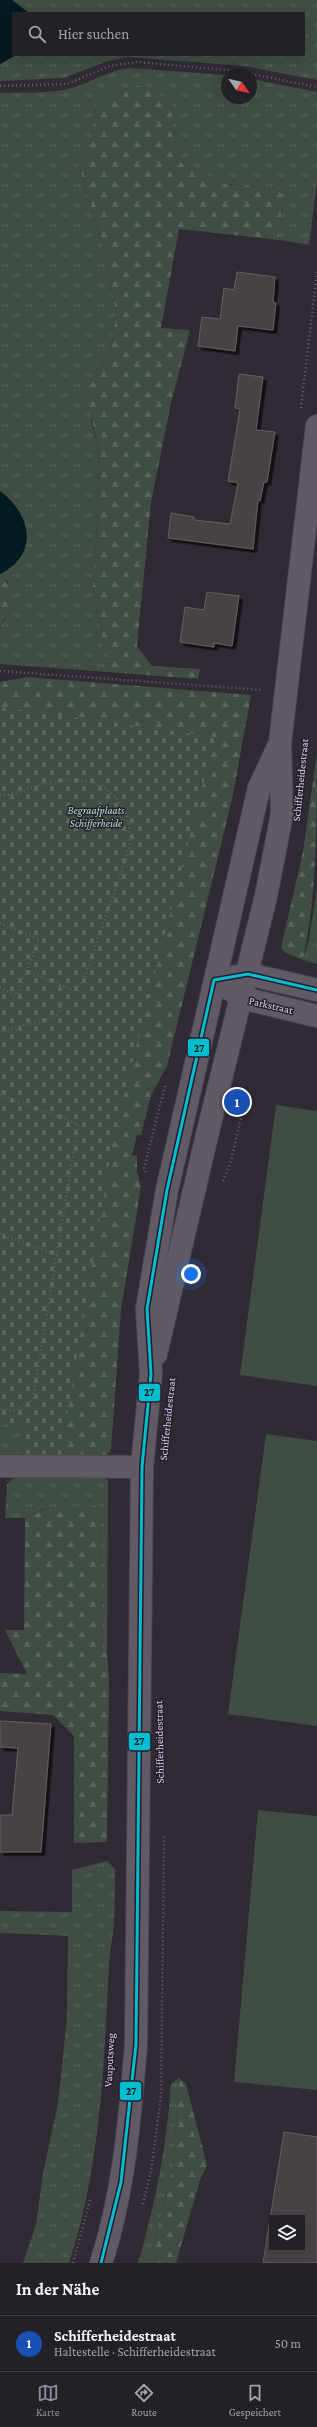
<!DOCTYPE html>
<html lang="de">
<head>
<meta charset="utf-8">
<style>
	:root { --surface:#242028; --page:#302d34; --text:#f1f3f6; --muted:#a3a3a8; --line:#413e45; --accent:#8c9099 }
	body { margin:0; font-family:"Crimson Pro",serif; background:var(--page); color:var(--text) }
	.controls { position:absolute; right:12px; bottom:12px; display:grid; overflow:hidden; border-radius:0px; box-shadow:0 4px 16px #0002 }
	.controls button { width:36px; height:36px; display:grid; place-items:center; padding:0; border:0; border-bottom:1px solid var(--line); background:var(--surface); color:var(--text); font:20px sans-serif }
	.compass { position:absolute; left:221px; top:68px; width:36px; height:36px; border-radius:50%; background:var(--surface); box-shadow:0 4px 16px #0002; rotate:124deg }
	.you { position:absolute; left:191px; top:1274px; width:14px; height:14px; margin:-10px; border:3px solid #fff; border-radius:50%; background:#1a73e8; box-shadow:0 0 0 6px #1a73e833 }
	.badge { display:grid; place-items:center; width:26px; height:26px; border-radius:50%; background:var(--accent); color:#fff; font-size:13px; font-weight:700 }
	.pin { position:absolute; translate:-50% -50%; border:2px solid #fff; box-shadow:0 1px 4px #0006 }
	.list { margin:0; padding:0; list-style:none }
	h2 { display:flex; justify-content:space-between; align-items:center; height:52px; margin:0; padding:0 16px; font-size:17px }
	h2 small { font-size:13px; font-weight:400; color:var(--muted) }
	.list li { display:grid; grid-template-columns:26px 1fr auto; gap:12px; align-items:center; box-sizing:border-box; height:56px; padding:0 16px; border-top:1px solid var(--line) }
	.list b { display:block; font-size:15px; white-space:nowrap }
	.list p { margin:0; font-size:13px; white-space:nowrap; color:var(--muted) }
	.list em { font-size:13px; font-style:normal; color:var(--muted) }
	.icon { flex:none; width:22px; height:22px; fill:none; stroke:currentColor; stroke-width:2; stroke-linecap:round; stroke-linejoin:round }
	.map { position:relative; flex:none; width:317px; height:2263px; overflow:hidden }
	.search { position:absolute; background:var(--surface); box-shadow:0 4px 16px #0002; left:12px; right:12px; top:12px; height:44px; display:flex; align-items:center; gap:10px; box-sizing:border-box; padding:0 14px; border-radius:0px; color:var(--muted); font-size:15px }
	.sheet { height:108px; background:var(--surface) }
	nav { display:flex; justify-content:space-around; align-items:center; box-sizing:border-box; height:56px; border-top:1px solid var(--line); background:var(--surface); font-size:11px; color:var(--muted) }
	nav a { display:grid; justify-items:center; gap:2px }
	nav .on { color:var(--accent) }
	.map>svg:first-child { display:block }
</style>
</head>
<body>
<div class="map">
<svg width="317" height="2263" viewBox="0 0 317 2263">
	<defs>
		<pattern id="grass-tufts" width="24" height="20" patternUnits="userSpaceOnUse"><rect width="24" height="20" fill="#3f4d42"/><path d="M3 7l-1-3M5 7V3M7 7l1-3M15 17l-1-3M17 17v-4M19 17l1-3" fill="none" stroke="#5a665d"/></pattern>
		<pattern id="forest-firs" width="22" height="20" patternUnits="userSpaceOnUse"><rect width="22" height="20" fill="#3f4d42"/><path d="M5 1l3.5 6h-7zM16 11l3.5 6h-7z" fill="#5a665d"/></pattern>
		<pattern id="cemetery-stones" width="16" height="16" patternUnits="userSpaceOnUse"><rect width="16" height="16" fill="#3f4d42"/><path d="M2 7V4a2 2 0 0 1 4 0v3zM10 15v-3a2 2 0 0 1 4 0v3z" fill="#5a665d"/></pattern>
		<filter id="shadow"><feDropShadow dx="3.5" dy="3.5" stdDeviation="0" flood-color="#0009"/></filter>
	</defs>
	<rect width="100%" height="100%" fill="#302a35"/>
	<path fill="url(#grass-tufts)" d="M12,0H317V80L244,66L128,57L108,61L64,78L0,81V64L16,55H304V13H29Z
		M130,68L227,75V98H251V79L317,92V183L309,245L279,240L283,194L272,187L225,184L182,163L174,138L171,103H95L92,141L79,167L107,260L116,314L111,349L92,377L91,421L98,446L99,499L93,587L108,672L0,664V626L5,620L8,582L0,574C39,555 30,514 0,491V93C23,92 49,94 72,88C92,82 108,70 130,68Z
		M309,939L317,940V964L303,960Z
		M0,1424H23L21,1456H0Z
		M15,1477L105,1478L108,1481L107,1652H102L100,1506L44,1509L25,1518H5L7,1484Z
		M107,1861L115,1869C115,1885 115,1901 114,1918C114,1933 110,1948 109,1963C104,2064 101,2166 69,2263H23L36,2225L43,2173L58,2103L67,2017L68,1936L0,1933V1911L72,1912V1870Z
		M179,2078L173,2167L149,2263H138C155,2205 167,2145 171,2084Z"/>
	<path fill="url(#forest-firs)" d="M144,85L171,103L174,138L182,163L225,184L272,187L283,194L279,240L179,229L161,328L190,330L171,403L151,502L137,646L152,666L200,669L198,679L108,672L93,587L99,499L98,446L86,395L92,377L111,349L116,314L107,260L79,166L92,141L95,103L119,89Z
		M0,574C16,590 13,609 0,626Z
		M27,677L251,695L233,795L167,1066L151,1095L141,1135H137L132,1155L137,1156V1171L141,1187L121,1309L111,1450L106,1456H60L23,1424L0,762V682Z
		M317,754C317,823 317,893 303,960L286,953L281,948L303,851Z
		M100,1506L102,1652H107L109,1678L107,1842L74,1843V1736L53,1715L0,1711V1673L27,1674L5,1630H24L25,1518L50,1507Z
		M179,2078L186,2084L207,2165L200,2180L176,2263H149L173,2167Z"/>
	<path fill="url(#cemetery-stones)" d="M0,707L215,737L114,1134L60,1456H21L23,1425L0,1424Z"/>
	<path fill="#3f4d42" d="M317,888V940L309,939Z
		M276,1105L317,1111V1386L240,1375Z
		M266,1434L317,1441V1726L228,1714Z
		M258,1810L317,1816V2090L234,2082Z"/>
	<path fill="#041a21" d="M0,0H12L29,13H13V55H16L0,64Z
		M0,491C31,514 40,554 0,574Z"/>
	<path fill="#494344" stroke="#645e5e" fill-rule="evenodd" filter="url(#shadow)" d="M237,272L275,277L273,302L276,303L273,330L238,326L235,351L198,346L202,317L220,319L224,288L234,290Z
		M239,374L263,377L256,430L275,432L267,482H264L260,501L258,500L253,549L168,538L171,513L194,517V520L230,524L238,483L228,481L240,409L235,408Z
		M207,592L239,596L232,646L214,643V647L180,642L185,607L204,610Z
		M0,1721L51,1724L41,1852H0V1815H12L18,1748L0,1747Z
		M284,2132L317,2137V2263H263ZM272,2218H302V2248H272Z"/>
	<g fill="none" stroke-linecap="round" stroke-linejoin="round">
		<g stroke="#4b4650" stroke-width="24">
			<path id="minor" d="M234,977L248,974L317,990
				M231,990L242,998L317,1016
				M156,1354L208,1131L266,896L282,814L280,743L317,426
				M0,1466L142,1467
				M101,2263C124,2192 130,2118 136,2044L142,1467L151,1374L147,1309L167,1190L259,788L280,743"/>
		</g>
		<path stroke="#656068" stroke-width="2.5" stroke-dasharray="1 3" stroke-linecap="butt" d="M0,86L67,84L110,66L137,62L237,71L317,87
			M301,408L317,271
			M0,671L263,690
			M0,795C9,796 19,792 27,789C56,780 93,771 116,798C129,814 131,828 130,847L84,979L78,987L71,989L26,971
			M0,923L39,939L17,995L0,988
			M0,1032L56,1017L61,1006
			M0,1095L78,1124L33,1399L16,1411L0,1409
			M146,1172L144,1168L165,1086
			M223,1181L231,1161L245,1100L244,1092
			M0,1234L57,1255
			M143,2204L151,2171L161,2096L164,1836
			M73,2263L90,2200"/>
		<use href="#minor" stroke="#605a64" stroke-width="22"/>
		<g stroke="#271c30" stroke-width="6">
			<path id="bus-1" d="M101,2263L121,2182L136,2044L142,1467L151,1374L147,1309L167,1190L214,980L248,974L317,990"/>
		</g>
		<use href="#bus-1" stroke="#00becd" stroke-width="3"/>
	</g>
	<g text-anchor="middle" stroke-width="3" stroke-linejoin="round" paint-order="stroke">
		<g font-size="11" fill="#dbd4e2" stroke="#271c30">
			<text transform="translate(300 780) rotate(-84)" y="4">Schifferheidestraat</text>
			<text transform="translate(271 1005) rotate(13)" y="4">Parkstraat</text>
			<text transform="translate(167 1419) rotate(-84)" y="4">Schifferheidestraat</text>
			<text transform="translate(159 1742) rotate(-91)" y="4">Schifferheidestraat</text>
			<text transform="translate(109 2060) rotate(-87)" y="4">Vauputsweg</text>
		</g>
		<g font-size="11" font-style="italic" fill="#aee0b9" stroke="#271c30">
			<text x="96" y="814">Begraafplaats<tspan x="96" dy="13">Schifferheide</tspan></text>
		</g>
	</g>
	<g stroke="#271c30" stroke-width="1.5">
		<rect x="187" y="1038" width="23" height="19" rx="4" fill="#00becd"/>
		<rect x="138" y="1383" width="23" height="19" rx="4" fill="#00becd"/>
		<rect x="128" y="1732" width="23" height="19" rx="4" fill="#00becd"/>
		<rect x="119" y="2081" width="23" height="20" rx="4" fill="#00becd"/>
	</g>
	<g font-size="11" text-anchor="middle" font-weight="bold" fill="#111">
		<text x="199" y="1052">27</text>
		<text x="149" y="1396">27</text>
		<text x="139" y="1745">27</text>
		<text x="131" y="2095">27</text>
	</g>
</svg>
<div class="controls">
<button><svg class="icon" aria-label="layers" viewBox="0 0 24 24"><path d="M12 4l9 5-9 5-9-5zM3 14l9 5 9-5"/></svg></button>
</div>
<svg class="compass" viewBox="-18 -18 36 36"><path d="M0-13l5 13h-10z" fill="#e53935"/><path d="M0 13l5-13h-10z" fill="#a3a3a8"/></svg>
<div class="you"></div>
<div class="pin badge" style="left:237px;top:1102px;background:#1a4fb4">1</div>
<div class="search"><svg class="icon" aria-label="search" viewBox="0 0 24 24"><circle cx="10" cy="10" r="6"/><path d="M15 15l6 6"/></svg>Hier suchen</div>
</div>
<section class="sheet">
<h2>In der Nähe<small></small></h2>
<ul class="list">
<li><span class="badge" style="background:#1a4fb4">1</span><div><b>Schifferheidestraat</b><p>Haltestelle · Schifferheidestraat</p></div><em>50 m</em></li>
</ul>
</section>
<nav>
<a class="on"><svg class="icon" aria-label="map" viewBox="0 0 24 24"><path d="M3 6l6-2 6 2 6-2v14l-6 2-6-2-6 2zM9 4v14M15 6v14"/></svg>Karte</a>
<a><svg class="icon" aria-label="directions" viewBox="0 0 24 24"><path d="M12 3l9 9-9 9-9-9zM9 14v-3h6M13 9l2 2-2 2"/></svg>Route</a>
<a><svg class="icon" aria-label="saved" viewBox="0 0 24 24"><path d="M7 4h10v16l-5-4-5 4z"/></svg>Gespeichert</a>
</nav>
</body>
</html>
